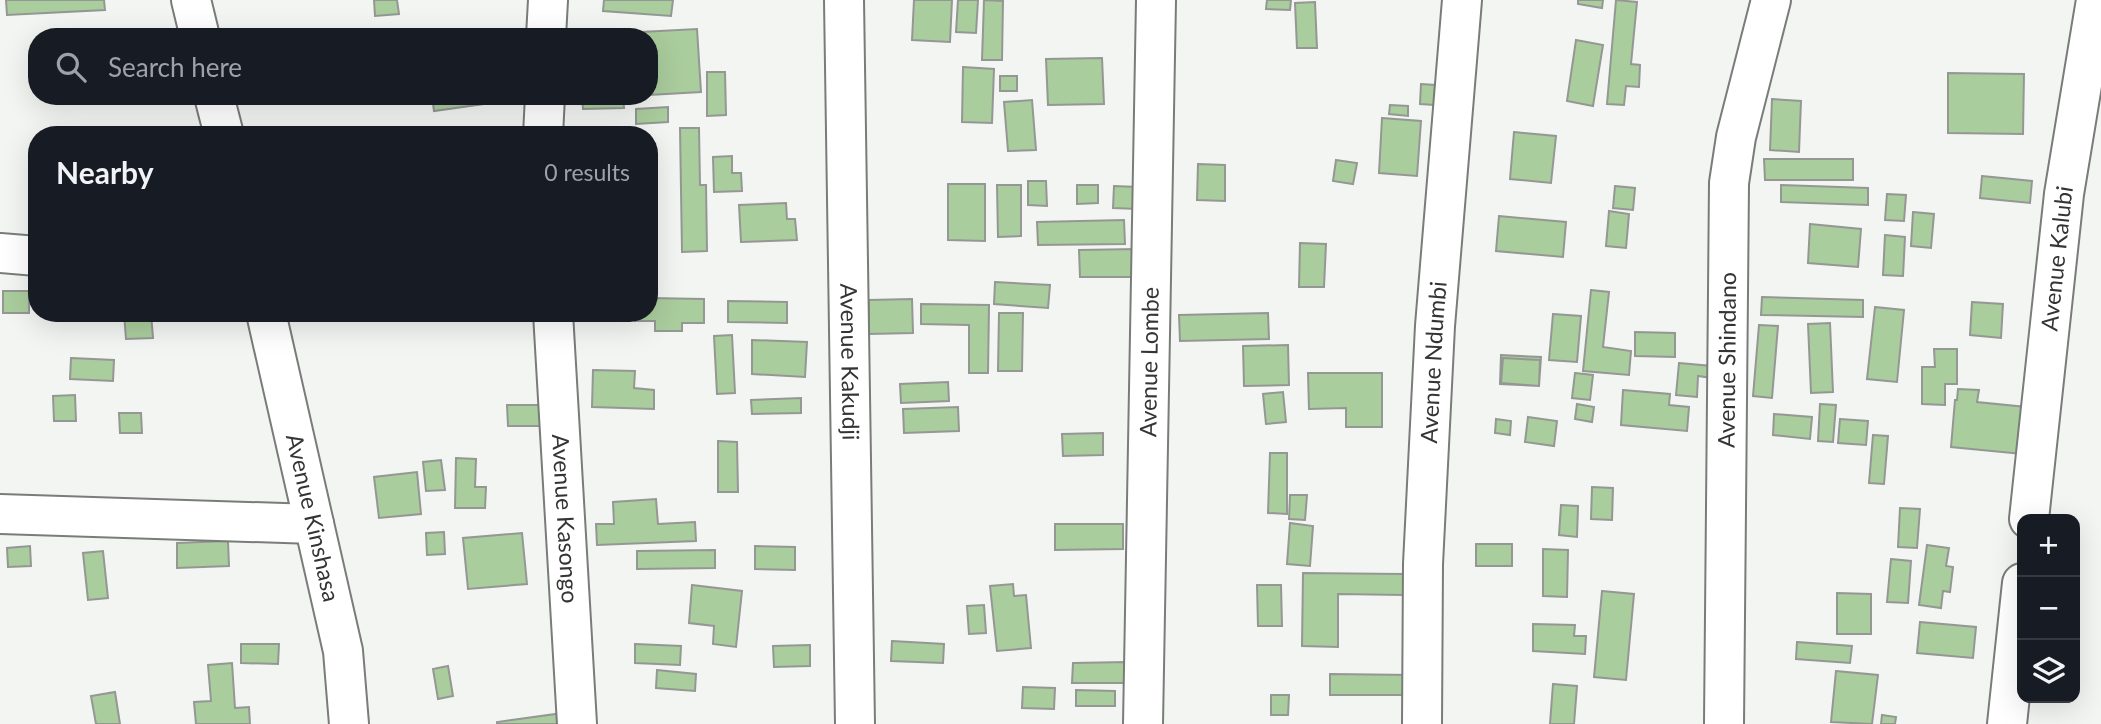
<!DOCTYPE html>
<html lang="en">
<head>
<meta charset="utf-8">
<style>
	:root { --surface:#171b24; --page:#242831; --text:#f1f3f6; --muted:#9ea1a6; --line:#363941 }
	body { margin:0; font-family:Lato,sans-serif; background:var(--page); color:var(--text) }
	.controls { position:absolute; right:21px; bottom:21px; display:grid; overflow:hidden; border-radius:14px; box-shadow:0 7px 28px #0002 }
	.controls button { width:63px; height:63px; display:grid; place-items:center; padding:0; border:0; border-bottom:2px solid var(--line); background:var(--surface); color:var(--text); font:35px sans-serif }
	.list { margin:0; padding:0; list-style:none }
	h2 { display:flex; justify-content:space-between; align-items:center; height:91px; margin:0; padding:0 28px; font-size:30px }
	h2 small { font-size:23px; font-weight:400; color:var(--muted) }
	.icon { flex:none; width:38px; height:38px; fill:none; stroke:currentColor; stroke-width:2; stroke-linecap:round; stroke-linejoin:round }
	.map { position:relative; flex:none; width:2101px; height:724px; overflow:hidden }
	.search { position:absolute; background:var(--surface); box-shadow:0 7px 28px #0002; left:28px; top:28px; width:630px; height:77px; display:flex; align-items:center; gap:18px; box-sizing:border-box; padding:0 24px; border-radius:28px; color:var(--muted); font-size:26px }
	.panel { position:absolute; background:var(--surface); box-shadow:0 7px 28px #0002; left:28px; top:126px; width:630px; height:196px; border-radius:28px }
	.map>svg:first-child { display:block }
</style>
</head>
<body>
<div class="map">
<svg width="2101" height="724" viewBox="0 0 2101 724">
	<rect width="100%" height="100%" fill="#f3f5f2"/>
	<path fill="#aacd9d" stroke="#959794" stroke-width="2" d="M6,0H104L105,10L7,15Z
		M374,0H397L399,14L375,16Z
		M604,0H673L671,16L603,11Z
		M914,0H952L950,42L912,40Z
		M958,0H978L976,33L956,32Z
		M984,0L1003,1L1002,60H982Z
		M1267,0H1291L1290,10L1266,9Z
		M1578,0H1603L1602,8L1578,4Z
		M1616,0L1637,2L1631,64L1640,65L1639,87L1626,86L1624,105L1607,104Z
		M1315,2L1317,48H1297L1295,3Z
		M697,29L701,92L649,95V37H622V33Z
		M1576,40L1603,45L1593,106L1567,101Z
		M1102,58L1104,104L1048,105L1046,59Z
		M963,67L994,69L992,123L962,122Z
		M707,72H725L726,115L707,116Z
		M1948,73L2024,74L2023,134L1948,133Z
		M1000,76H1017V91H1000Z
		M1421,84L1435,85L1434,105L1420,104Z
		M432,96H506V101L434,111Z
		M582,96H623L624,108L583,109Z
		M1772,99L1801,101L1799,152L1770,150Z
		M1032,100L1036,150L1008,151L1004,102Z
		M1390,105L1408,106V116L1389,114Z
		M668,107V122L636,124V109Z
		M1382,118L1421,121L1417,176L1379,173Z
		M680,128H699L700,185H706L707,251L682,252Z
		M1514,132L1556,136L1551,183L1510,179Z
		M732,156V173H741L742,191L714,192L713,157Z
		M1764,159H1853V180H1765Z
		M1336,160L1357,163L1353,184L1333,181Z
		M1198,164L1225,165V201L1197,200Z
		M1982,176L2032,181L2030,203L1980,198Z
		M1028,181H1046L1047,206L1028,205Z
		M948,184H985V241L948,240Z
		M997,185H1021V236L998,237Z
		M1077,185H1098V203L1077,204Z
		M1781,185L1868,188V205L1781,202Z
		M1114,186L1138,187V209L1113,208Z
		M1615,186L1635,188L1633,210L1613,208Z
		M1887,194L1906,195L1904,221L1885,220Z
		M786,203L787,219H795L797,240L741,242L739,205Z
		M1609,211L1629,214L1626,248L1606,246Z
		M1913,212L1934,214L1931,248L1911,246Z
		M1499,216L1566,222L1563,257L1496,251Z
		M1124,220L1125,244L1038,245L1037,222Z
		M1810,224L1861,229L1858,267L1808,263Z
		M1885,235L1905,237L1903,276L1883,275Z
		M1300,243L1326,244L1324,287H1299Z
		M1136,249V277H1080L1079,250Z
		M995,282L1050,285L1048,308L994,304Z
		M1591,290L1609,292L1603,347L1631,351L1629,375L1583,371Z
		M3,291H29V313H3Z
		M1762,297L1863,300V317L1761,315Z
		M649,298L704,299V323H682V331H655V321H635V313H649Z
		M912,299L913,333L869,334V300Z
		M728,301L787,302V323L728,322Z
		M1972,302L2003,304L2001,338L1970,335Z
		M921,304L989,305L988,373H969V325L921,324Z
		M1875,307L1904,310L1897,382L1867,379Z
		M124,313H151L153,338L126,339Z
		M999,313H1023L1022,371H998Z
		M1268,313L1269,339L1180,341L1179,315Z
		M1553,314L1581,316L1577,362L1549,360Z
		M1830,323L1833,392L1811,393L1808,324Z
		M1759,325L1778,326L1772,398L1753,396Z
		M1635,332L1675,333V357L1635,356Z
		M732,335L735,393L717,394L714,336Z
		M752,340L807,342L805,377L752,374Z
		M1288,345L1289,385L1244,386L1243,346Z
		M1934,349H1957V384H1945V405L1922,404V367H1935Z
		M1501,355L1541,357L1539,386L1500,384Z
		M71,358L114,360L113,381L70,379Z
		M1503,358L1540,360L1539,386L1501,383Z
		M1679,363L1712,366V378L1698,376L1697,397L1676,395Z
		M593,370L635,371L634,388L654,390V409L592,407Z
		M1308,373H1382V427H1346V408L1309,409Z
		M1575,373L1593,375L1590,400L1572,398Z
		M948,382L949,401L901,403L900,384Z
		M1958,389L1979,390L1977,402L2026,407L2022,454L1951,447L1955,400H1957Z
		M1623,390L1670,394L1669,405L1689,407L1687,431L1621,425Z
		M1283,392L1286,422L1266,424L1263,394Z
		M75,395L76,421H54L53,396Z
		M801,398V413L752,414L751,400Z
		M1577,404L1594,407L1592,422L1575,419Z
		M1820,404L1836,405L1833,442L1818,441Z
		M507,405H548V426H508Z
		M958,407L959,431L904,433L903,409Z
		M119,413H141L142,433H120Z
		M1774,414L1812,417L1810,439L1773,435Z
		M1528,417L1557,421L1554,446L1525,442Z
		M1496,419L1511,421L1510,435L1495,433Z
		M1840,419L1868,421L1866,445L1838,443Z
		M1103,433V455L1063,456L1062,434Z
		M1873,435L1888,436L1884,484L1869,483Z
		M718,441L737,442L738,492H718Z
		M1270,453H1287V514L1268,513Z
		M456,458L476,459L475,487H486L485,508H455Z
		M441,460L445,490L426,491L423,462Z
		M417,472L421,514L379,518L374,477Z
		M1592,487L1613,488L1612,520L1591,519Z
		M1290,495H1307L1305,520L1289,519Z
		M656,499L658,524L695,522L696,541L597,545L596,524H614L613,502Z
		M1561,505L1578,506L1577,537L1559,535Z
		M1900,508L1920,509L1917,548L1898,547Z
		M1290,523L1313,526L1310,566L1287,564Z
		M1055,524H1123V549L1055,550Z
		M444,532L445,554L427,555L426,533Z
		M522,533L527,584L468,589L463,538Z
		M228,541L229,566L177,568V543Z
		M1476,544H1512V566H1476Z
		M1927,545L1949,548L1946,566L1953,567L1950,592L1943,591L1941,608L1919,605Z
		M30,546L31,566L8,567L7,548Z
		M755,546L795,547V570L755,569Z
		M1543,549L1568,550L1567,597L1543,596Z
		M715,550V568L637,569V551Z
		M103,551L108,598L88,600L83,553Z
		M1891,559L1911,561L1908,603L1887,602Z
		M1303,573L1403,574V595L1338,594V647L1302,646Z
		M1013,584L1014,596L1026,595L1031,648L997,651L990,586Z
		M692,585L742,591L736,647L713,644L714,626L689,623Z
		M1257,585H1281L1282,626H1258Z
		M1602,591L1634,594L1626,680L1594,677Z
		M1837,593L1871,594V634H1837Z
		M984,605L986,633L969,634L967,606Z
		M1920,622L1976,627L1973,658L1917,653Z
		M1533,624L1575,625L1574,636H1586L1585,654L1533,651Z
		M892,641L944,644L943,663L891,661Z
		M1797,642L1852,646L1850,663L1796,659Z
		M241,644H279L278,664L241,663Z
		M635,644L681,646L680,665L635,663Z
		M810,645V666L774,667L773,646Z
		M1126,662V683H1072L1073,663Z
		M232,663L235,708L249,707L250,724H196L194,702L211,701L208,665Z
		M448,666L453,696L438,699L433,669Z
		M657,670L696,674L695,691L656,688Z
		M1836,671L1878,675L1872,724L1831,722Z
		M1330,674L1413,675V695H1330Z
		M1553,684L1577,686L1574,724H1550Z
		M1023,687L1055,688L1054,709L1022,708Z
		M1076,690L1115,691V706H1076Z
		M115,692L120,724H96L91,696Z
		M1271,695H1289L1288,715H1271Z
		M563,713L564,724H497V722Z
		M1882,715L1896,717L1895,724H1881Z"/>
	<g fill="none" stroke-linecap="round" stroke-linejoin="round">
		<g stroke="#797c79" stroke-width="42">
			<g id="minor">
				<path d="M191,0L200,37"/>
				<path id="s1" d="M844,0L855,724"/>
				<path d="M546,37L548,0"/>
				<path d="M214,96L224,135"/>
				<path d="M543,135L545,96"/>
				<path d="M0,253L37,256"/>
				<path id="s2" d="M266,313L343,651L349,724"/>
				<path id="s3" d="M553,313L577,724"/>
				<path d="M0,514L314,524"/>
				<path id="s4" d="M2029,519L2064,194L2096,0"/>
				<path id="s5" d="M1143,724L1156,0"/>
				<path id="s6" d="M1422,724L1423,564L1435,326L1462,0"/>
				<path id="s7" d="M1724,724L1729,183L1736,137L1771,0"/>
				<path d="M2007,724L2022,583"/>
			</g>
		</g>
		<use href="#minor" stroke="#fff" stroke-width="38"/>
	</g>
	<g text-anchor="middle" stroke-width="5" stroke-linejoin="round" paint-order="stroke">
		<g font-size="23" fill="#343533" stroke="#fff">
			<text dy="8" stroke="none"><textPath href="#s4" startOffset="262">Avenue Kalubi</textPath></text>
			<text dy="8" stroke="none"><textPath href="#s7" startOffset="364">Avenue Shindano</textPath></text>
			<text dy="8" stroke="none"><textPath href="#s1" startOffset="362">Avenue Kakudji</textPath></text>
			<text dy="8" stroke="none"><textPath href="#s5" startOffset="362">Avenue Lombe</textPath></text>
			<text dy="8" stroke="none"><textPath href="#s6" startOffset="362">Avenue Ndumbi</textPath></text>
			<text dy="8" stroke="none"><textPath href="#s2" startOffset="210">Avenue Kinshasa</textPath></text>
			<text dy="8" stroke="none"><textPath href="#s3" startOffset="206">Avenue Kasongo</textPath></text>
		</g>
	</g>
</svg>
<div class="controls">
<button>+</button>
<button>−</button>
<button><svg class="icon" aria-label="layers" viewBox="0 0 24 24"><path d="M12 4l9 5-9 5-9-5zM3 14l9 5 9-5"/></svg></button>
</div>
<div class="search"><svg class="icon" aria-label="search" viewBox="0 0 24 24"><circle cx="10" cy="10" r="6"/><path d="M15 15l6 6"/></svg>Search here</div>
<section class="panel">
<h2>Nearby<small>0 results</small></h2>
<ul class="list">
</ul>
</section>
</div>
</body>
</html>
